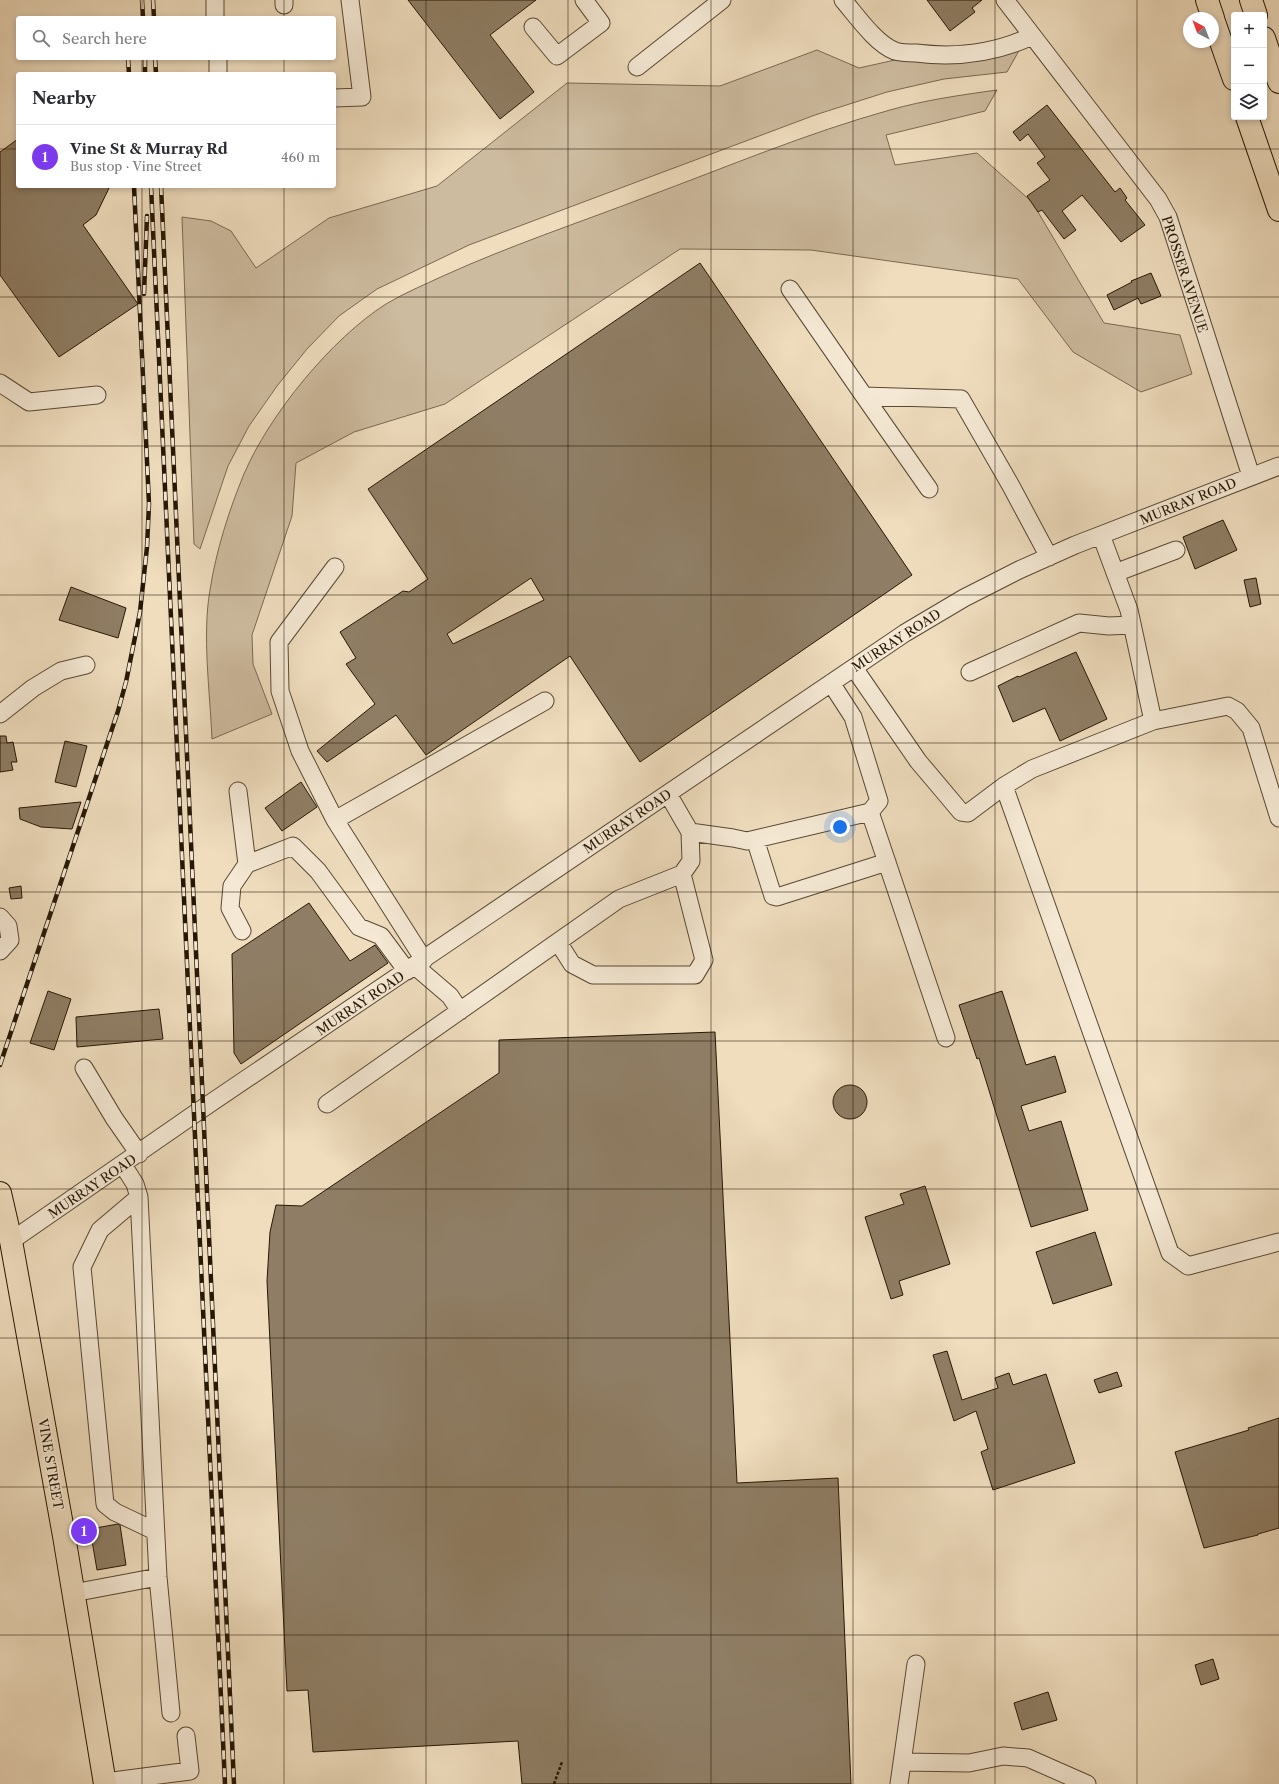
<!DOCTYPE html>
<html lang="en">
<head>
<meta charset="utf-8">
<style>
	:root { --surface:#fff; --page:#f2f2f3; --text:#2b2b33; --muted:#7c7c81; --line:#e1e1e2; --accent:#7c3aed }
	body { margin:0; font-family:"Libre Caslon Text",serif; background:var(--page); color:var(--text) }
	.controls { position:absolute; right:12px; top:12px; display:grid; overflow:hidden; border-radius:4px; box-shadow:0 2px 6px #0003 }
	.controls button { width:36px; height:36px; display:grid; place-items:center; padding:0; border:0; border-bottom:1px solid var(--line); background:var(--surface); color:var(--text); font:20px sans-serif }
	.compass { position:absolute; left:1183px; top:12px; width:36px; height:36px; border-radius:50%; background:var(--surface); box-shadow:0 2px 6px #0003; rotate:318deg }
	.you { position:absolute; left:840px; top:827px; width:14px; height:14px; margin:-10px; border:3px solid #fff; border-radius:50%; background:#1a73e8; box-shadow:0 0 0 6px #1a73e833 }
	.badge { display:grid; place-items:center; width:26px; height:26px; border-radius:50%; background:var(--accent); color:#fff; font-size:13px; font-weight:700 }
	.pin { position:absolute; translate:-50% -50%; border:2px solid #fff; box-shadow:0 1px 4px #0006 }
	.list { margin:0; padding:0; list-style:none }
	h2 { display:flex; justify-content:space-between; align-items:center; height:52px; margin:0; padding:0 16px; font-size:17px }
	h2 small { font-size:13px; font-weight:400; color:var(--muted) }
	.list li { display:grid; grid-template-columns:26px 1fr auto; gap:12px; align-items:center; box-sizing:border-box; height:64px; padding:0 16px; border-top:1px solid var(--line) }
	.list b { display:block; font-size:15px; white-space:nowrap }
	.list p { margin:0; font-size:13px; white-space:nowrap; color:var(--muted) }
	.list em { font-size:13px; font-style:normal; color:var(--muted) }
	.icon { flex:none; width:22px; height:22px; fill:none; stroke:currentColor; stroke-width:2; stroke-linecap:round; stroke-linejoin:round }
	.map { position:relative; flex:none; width:1279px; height:1784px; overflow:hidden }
	.search { position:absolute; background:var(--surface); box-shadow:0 2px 6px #0003; left:16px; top:16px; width:320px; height:44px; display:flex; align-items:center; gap:10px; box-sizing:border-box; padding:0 14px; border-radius:4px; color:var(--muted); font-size:15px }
	.panel { position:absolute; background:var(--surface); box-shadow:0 2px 6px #0003; left:16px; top:72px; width:320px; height:116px; border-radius:4px }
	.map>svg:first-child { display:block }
</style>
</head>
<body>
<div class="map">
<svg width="1279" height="1784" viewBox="0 0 1279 1784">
	<rect width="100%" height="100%" fill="#efddbe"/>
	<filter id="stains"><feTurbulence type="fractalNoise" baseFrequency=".005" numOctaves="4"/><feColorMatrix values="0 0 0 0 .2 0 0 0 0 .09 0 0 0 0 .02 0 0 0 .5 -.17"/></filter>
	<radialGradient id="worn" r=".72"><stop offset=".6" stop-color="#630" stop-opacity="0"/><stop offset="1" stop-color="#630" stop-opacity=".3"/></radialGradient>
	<path fill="#cdbb9f" stroke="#7a6952" d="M1021,47L1007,72L944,79L887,92L815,115L469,245L377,289L339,316L307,349L277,386L249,426L228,466L200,549L194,544L182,217L211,221L231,231L256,268L329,218L437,186L567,83L720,86L817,50L859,68L940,50Z
		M997,90L985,111L886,135L895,165L977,153L1032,202L1104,323L1180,335L1192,374L1141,392L1073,352L1018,279L811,250L680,249L445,404L354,432L296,463L292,516L252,635L253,664L272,714L212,739C210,692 202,635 210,590C216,551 229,510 244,474C269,415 332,338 386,304C404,293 424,285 443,276C509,246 578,223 646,197C727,167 807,133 890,110C925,100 961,95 997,90Z"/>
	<path fill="#8f7e65" stroke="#261705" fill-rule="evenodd" d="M408,0H536L490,35L534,92L500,119Z
		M927,0H982L972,8L975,12L950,31Z
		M1047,105L1115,192L1120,188L1127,198L1125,200L1145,225L1121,242L1082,195L1062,211L1076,230L1064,239L1042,210L1038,212L1027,196L1050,180L1037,163L1045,157L1028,134L1020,141L1013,132Z
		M18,139V186H110L96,215L83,225L138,304L59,357L0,275V152Z
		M700,263L912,575L640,762L570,656L426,755L396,715L327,762L317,751L375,704L346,664L356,658L340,632L403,591L409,592L428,579L368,489ZM531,578L544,600L453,644L447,634Z
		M1151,273L1161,296L1141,304L1138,298L1114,310L1107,295L1132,282L1131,281Z
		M1223,520L1237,550L1195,569L1183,537Z
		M1256,578L1261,604L1250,607L1244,580Z
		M71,587L126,608L118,638L59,620Z
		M1076,652L1107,719L1060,741L1045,708L1013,722L998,686L1018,676L1019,677Z
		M0,736H6L7,743L13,742L17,762H11L13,770L0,772Z
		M65,741L87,746L76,787L55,782Z
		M301,782L317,807L282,831L265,808Z
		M81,802L72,829L41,827L20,819L19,808Z
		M21,886L22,898L11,899L9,888Z
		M309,903L350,961L375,945L388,963L241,1064L234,1053L232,954Z
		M48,991L71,999L54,1050L30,1043Z
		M1002,991L1026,1065L1055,1056L1066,1092L1021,1106L1029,1131L1061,1121L1088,1210L1031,1227L979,1058L977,1059L959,1005Z
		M159,1009L163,1039L77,1047L76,1017Z
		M715,1032L737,1483L838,1478L851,1784H522L518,1741L313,1752L308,1690L287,1691L267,1281L270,1232L276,1205L302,1206L499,1073V1040Z
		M833 1102a17 17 0 1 1 34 0a17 17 0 1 1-34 0Z
		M925,1186L950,1264L899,1281L903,1295L891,1299L865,1217L904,1204L900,1194Z
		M1095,1232L1112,1285L1053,1304L1036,1252Z
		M947,1351L962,1400L998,1388L995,1378L1009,1373L1013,1385L1046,1374L1075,1463L993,1490L981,1452L988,1449L976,1411L954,1421L933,1355Z
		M1117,1372L1122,1386L1099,1393L1094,1380Z
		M1279,1418V1528L1258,1534V1535L1204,1548L1175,1452L1249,1430L1248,1428Z
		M118,1524L120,1525L126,1565L97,1570L90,1529Z
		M1213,1659L1219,1679L1201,1685L1195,1665Z
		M1048,1692L1057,1720L1022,1730L1014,1703Z"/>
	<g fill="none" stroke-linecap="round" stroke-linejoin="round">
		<g stroke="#584833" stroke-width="19">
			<path id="minor" d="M215,0V18
				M284,0V5
				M843,0C856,15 876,44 895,51C901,53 910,53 916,53C956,58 996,53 1032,36
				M1005,0L1158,199L1168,217L1251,476
				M533,27L557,56L601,23L584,0
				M218,58V74
				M637,67L722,0
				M334,98L362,97L350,0
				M790,289L864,396L961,399L1011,486L1049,557
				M0,383L29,402L97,395
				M864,396L929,489
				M335,567L279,642L280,691L300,751L335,820
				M1115,573L1176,550
				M854,668L918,761L961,812L968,813L1004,786L1032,769L1153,721L1129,610L1101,535
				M970,672L1079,623L1109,626L1132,625
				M0,714L33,688L61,671L86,665
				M1153,721L1228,706L1237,711L1251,728L1279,818
				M1004,786L1170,1253L1188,1266L1279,1242
				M238,791L247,864L293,846L318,871L359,927L381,936L407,971
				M668,794L690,832L733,838L747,841L870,812L879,801L853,717L831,683
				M870,812L946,1038
				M755,839L773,896L777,897L887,862
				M0,917L8,926L10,940L0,951
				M242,931L230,908L232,886L247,864
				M558,942L572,964L593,975H695L704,960L682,874
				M424,960L335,820L545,701
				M415,966L450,996L460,1011
				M84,1068L114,1118L139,1154
				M327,1104L619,899L682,874L691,861L690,832
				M123,1165L135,1184L139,1197L158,1577L171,1713
				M139,1197L100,1230L82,1267L105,1504L115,1512L155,1531
				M11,1241L193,1115L905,633L964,598L1019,570L1075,545L1279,466
				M73,1593L158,1577
				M902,1762L969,1763L1003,1756L1028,1758L1087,1784
				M105,1782L190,1771L186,1736
				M899,1784L916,1664"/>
		</g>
		<g stroke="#261705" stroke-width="24">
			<path id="major" d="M0,1193L11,1241L64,1536L105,1784"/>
		</g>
		<g stroke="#261705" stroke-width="24">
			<path id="highway" d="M1207,0L1213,18
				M1251,0L1256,15
				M1213,19L1234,79
				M1264,38L1279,82
				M1247,117L1279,210"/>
		</g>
		<path stroke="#261705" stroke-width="2.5" stroke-dasharray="3 2" stroke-linecap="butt" d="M554,1784L562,1762"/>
		<use href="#minor" stroke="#f5e9d5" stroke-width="17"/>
		<use href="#major" stroke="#efddbe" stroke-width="22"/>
		<use href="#highway" stroke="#efddbe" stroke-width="22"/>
		<g stroke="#261705" stroke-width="4.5">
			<path id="rail" d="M142,0L143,18
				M153,0L154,18
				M128,58L129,74
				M145,58V74
				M155,58L156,74
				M151,186L225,1784
				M161,186L234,1784
				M144,294L147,216
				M0,1065L118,711L126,682L140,612L147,547L149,504L134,186"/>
		</g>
		<use href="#rail" stroke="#f5e9d5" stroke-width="3" stroke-dasharray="9" stroke-linecap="butt"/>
	</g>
	<path fill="none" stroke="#261705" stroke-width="1" stroke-opacity="0.55" d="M142,0V18M284,0V18M426,0V1784M568,0V1784M711,0V1784M853,0V1784M995,0V1784M1137,0V1784M142,58V74M284,58V74M0,149H18M334,149H1279M142,186V1784M284,186V1784M0,297H1279M0,446H1279M0,595H1279M0,743H1279M0,892H1279M0,1041H1279M0,1189H1279M0,1338H1279M0,1487H1279M0,1635H1279"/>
	<g text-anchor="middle" stroke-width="3" stroke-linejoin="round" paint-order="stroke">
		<g font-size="13" fill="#261705" stroke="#f5e9d5">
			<text transform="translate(1185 274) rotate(72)" y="5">PROSSER AVENUE</text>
			<text transform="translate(1188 501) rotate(-22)" y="5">MURRAY ROAD</text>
			<text transform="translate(896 640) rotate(-33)" y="5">MURRAY ROAD</text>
			<text transform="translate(627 821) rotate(-34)" y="5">MURRAY ROAD</text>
			<text transform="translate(360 1003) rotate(-34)" y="5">MURRAY ROAD</text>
			<text transform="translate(92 1186) rotate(-34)" y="5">MURRAY ROAD</text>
			<text transform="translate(51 1464) rotate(80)" y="5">VINE STREET</text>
		</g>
	</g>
	<rect width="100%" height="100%" filter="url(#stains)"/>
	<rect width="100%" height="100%" fill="url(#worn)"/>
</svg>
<div class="controls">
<button>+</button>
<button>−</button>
<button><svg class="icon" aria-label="layers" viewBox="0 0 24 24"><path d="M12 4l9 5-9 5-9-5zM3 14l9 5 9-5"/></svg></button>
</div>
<svg class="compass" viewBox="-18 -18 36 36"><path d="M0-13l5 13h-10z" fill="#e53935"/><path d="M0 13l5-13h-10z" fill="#7c7c81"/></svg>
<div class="you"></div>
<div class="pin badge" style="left:84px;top:1531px">1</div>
<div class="search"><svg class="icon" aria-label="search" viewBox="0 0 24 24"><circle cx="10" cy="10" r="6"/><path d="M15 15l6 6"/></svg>Search here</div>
<section class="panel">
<h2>Nearby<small></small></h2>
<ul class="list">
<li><span class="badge">1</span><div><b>Vine St &amp; Murray Rd</b><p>Bus stop · Vine Street</p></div><em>460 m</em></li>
</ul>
</section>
</div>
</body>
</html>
